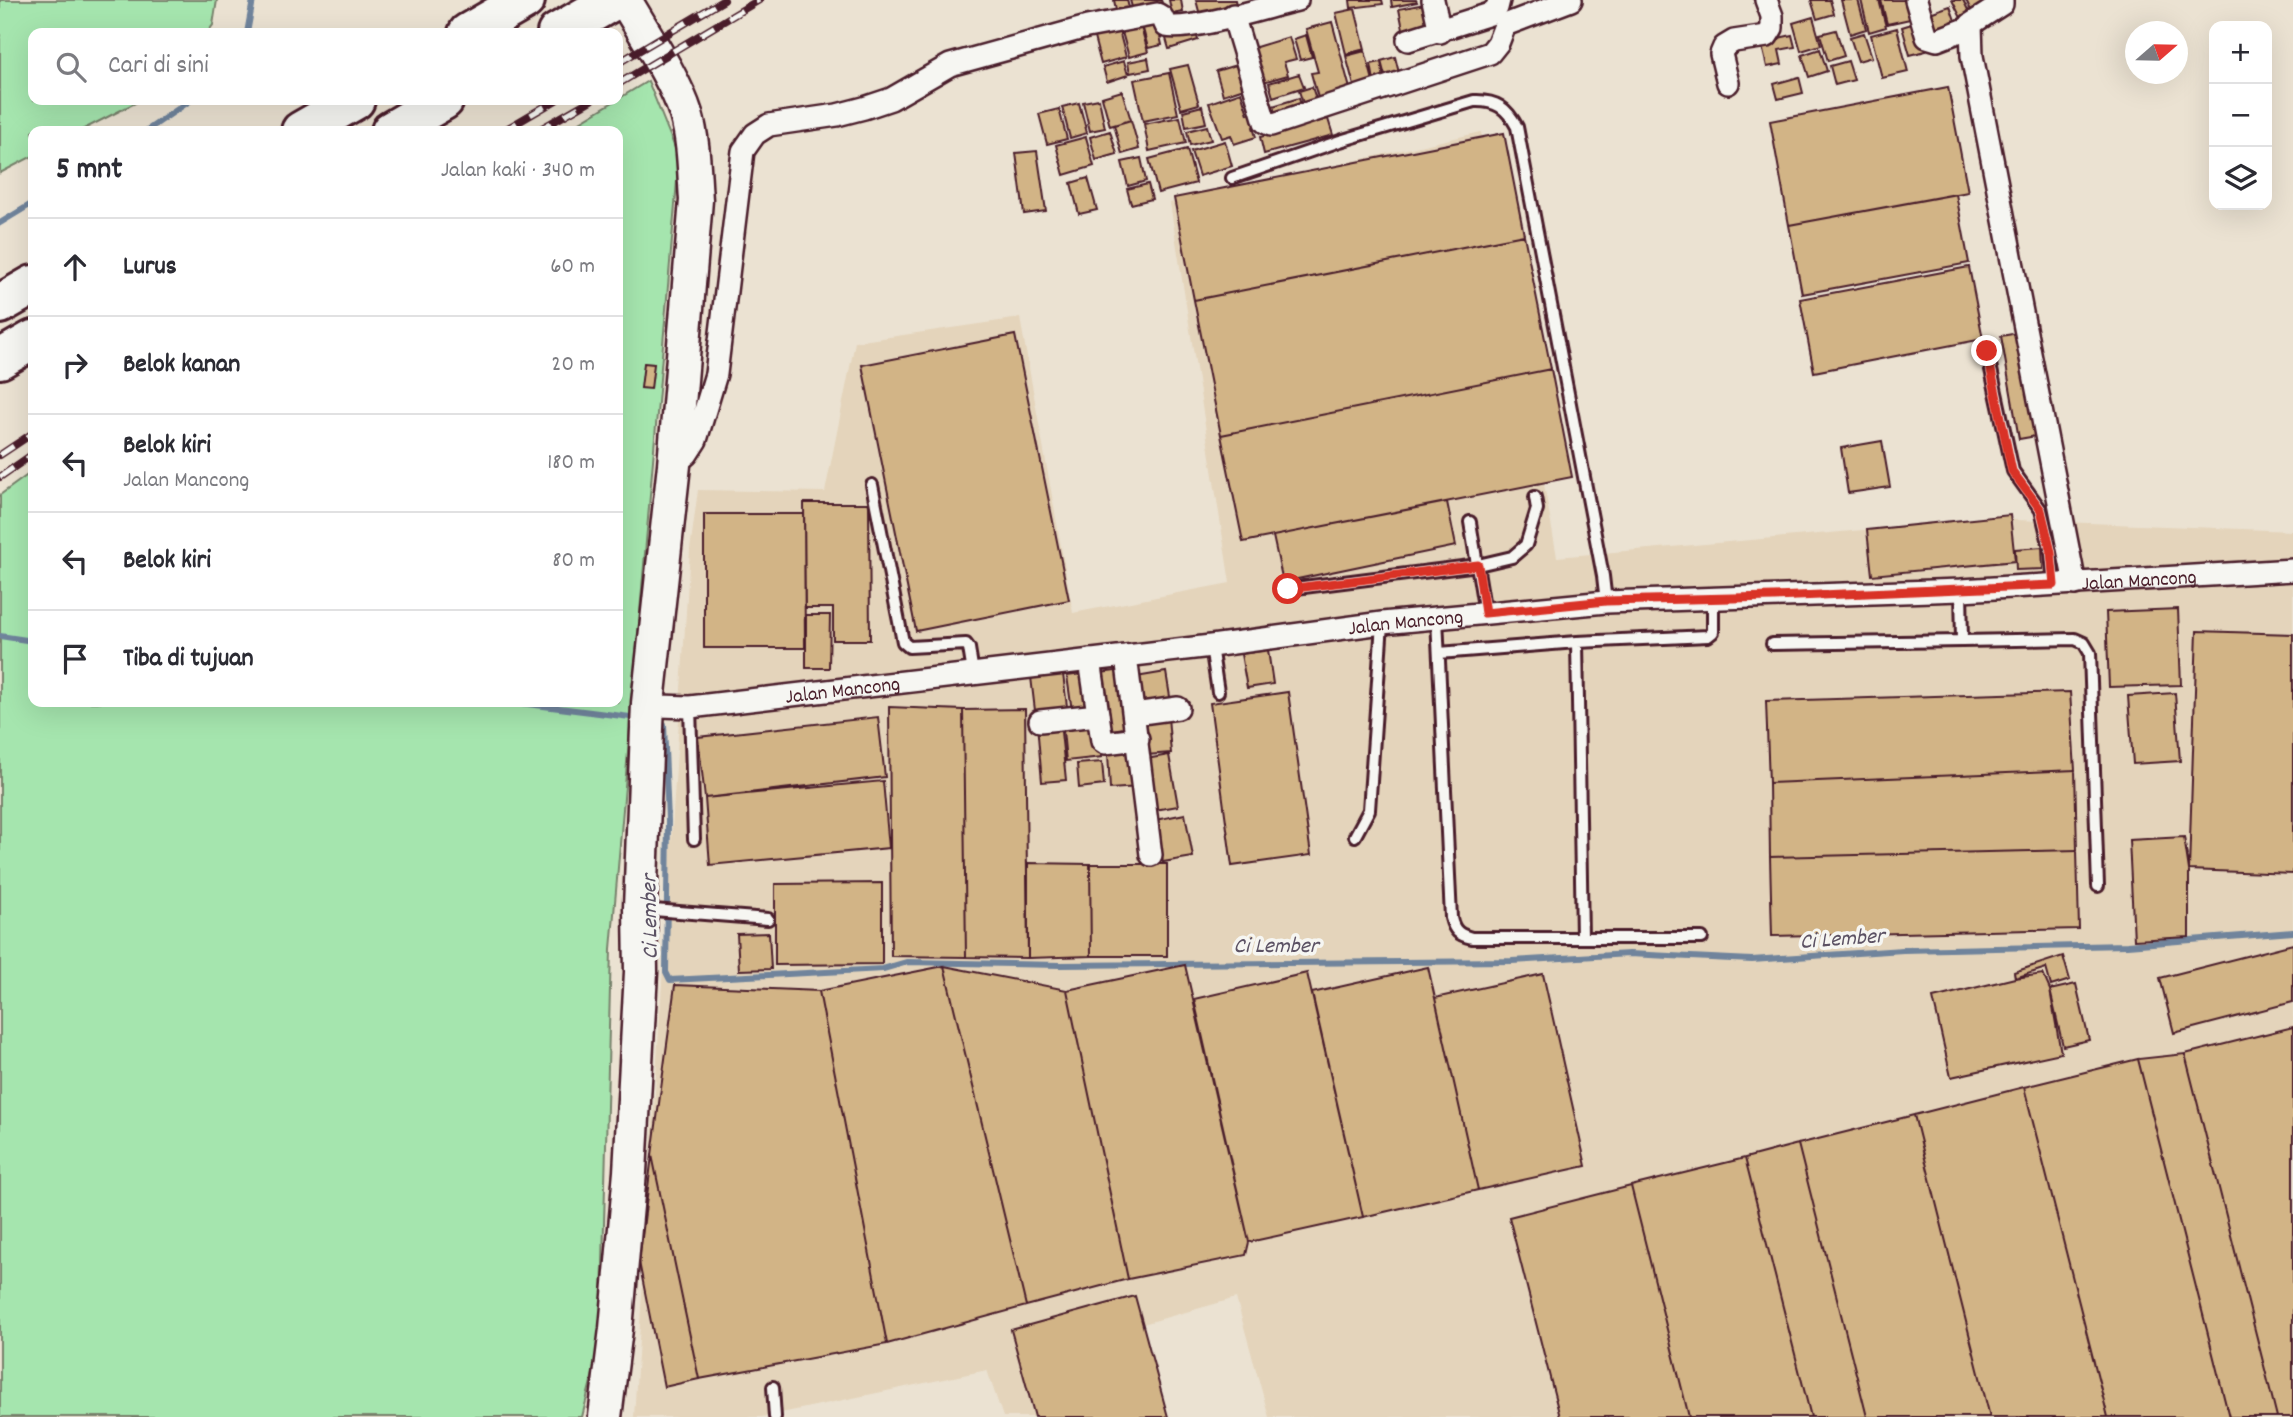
<!DOCTYPE html>
<html lang="id">
<head>
<meta charset="utf-8">
<style>
	:root { --surface:#fff; --page:#f7f7f7; --text:#2b2b33; --muted:#7c7c81; --line:#e1e1e2 }
	body { margin:0; font-family:Dekko,sans-serif; background:var(--page); color:var(--text) }
	.controls { position:absolute; right:21px; top:21px; display:grid; overflow:hidden; border-radius:14px; box-shadow:0 7px 28px #0002 }
	.controls button { width:63px; height:63px; display:grid; place-items:center; padding:0; border:0; border-bottom:2px solid var(--line); background:var(--surface); color:var(--text); font:35px sans-serif }
	.compass { position:absolute; left:2125px; top:21px; width:63px; height:63px; border-radius:50%; background:var(--surface); box-shadow:0 7px 28px #0002; rotate:70deg }
	.stop { position:absolute; width:21px; height:21px; margin:-16px; border:5px solid #d93025; border-radius:50%; background:#fff }
	.stop.end { background:#d93025; border-color:#fff; box-shadow:0 2px 7px #0008 }
	.list { margin:0; padding:0; list-style:none }
	h2 { display:flex; justify-content:space-between; align-items:center; height:91px; margin:0; padding:0 28px; font-size:30px }
	h2 small { font-size:23px; font-weight:400; color:var(--muted) }
	.list li { display:grid; grid-template-columns:46px 1fr auto; gap:21px; align-items:center; box-sizing:border-box; height:98px; padding:0 28px; border-top:2px solid var(--line) }
	.list b { display:block; font-size:26px; white-space:nowrap }
	.list p { margin:0; font-size:23px; white-space:nowrap; color:var(--muted) }
	.list em { font-size:23px; font-style:normal; color:var(--muted) }
	.icon { flex:none; width:38px; height:38px; fill:none; stroke:currentColor; stroke-width:2; stroke-linecap:round; stroke-linejoin:round }
	.map { position:relative; flex:none; width:2293px; height:1417px; overflow:hidden }
	.search { position:absolute; background:var(--surface); box-shadow:0 7px 28px #0002; left:28px; top:28px; width:595px; height:77px; display:flex; align-items:center; gap:18px; box-sizing:border-box; padding:0 24px; border-radius:14px; color:var(--muted); font-size:26px }
	.panel { position:absolute; background:var(--surface); box-shadow:0 7px 28px #0002; left:28px; top:126px; width:595px; height:581px; border-radius:14px }
	.map>svg:first-child { display:block }
</style>
</head>
<body>
<div class="map">
<svg width="2293" height="1417" viewBox="0 0 2293 1417">
	<rect width="100%" height="100%" fill="#ebe2d2"/>
	<filter id="ink" filterUnits="userSpaceOnUse"><feTurbulence type="fractalNoise" baseFrequency=".0143" numOctaves="2"/><feDisplacementMap in="SourceGraphic" scale="14" xChannelSelector="R" yChannelSelector="G"/><feConvolveMatrix kernelMatrix="1 2 1 2 8 2 1 2 1" color-interpolation-filters="sRGB"/></filter>
	<g filter="url(#ink)">
		<path fill="#e4d4bb" d="M1481,132L1557,557L1988,519L2293,531V1417H1269L1236,1298L1136,1326L1165,1417H1003L987,1370L762,1417H634L690,550L698,490L825,492L855,342L1020,318L1073,613L1230,583L1170,203Z"/>
		<path fill="#a5e5ae" stroke="#78826c" stroke-width="2" d="M0,0H217L213,25L207,33H33V100H141L80,131H33V156L0,173Z
			M648,81L679,158L611,949L601,1342L582,1417H0V495L33,471V702H618V131H565Z"/>
		<g fill="none" stroke-linecap="round" stroke-linejoin="round">
			<path stroke="#6f849c" stroke-width="6" d="M247,33L253,0
				M146,131L191,100
				M0,223L33,203
				M0,636L33,641
				M512,702L638,718
				M655,722L664,724L668,821L666,972L670,980L883,969L907,962L1060,965L1512,961L1629,954L1752,960L1903,950L2127,945L2293,932"/>
		</g>
		<path fill="#d2b486" stroke="#4a1f2b" stroke-width="2" d="M1114,0H1127L1130,12L1117,15Z
			M1130,0H1161L1162,3L1148,6L1135,18Z
			M1169,0H1181L1183,12L1172,14Z
			M1196,0H1235L1237,9L1201,19Z
			M1350,0H1382L1383,4L1351,8Z
			M1391,0H1416L1417,2L1392,7Z
			M1811,0H1830L1834,14L1817,19Z
			M1841,0H1858L1866,29L1850,34Z
			M1861,0H1879L1886,27L1869,32Z
			M1881,0H1906L1910,19L1887,24Z
			M1952,0H1963L1970,14L1961,18Z
			M1966,0H1995L1973,15Z
			M1430,3L1435,28L1404,34L1399,9Z
			M1950,6L1958,29L1934,37L1927,14Z
			M1355,9L1365,49L1346,54L1336,13Z
			M1156,17L1162,45L1148,48L1141,21Z
			M1813,17L1821,45L1801,51L1793,23Z
			M1139,20L1148,52L1129,57L1120,25Z
			M1332,22L1352,96L1320,105L1311,73L1318,72L1306,29Z
			M1918,22L1926,51L1910,55L1902,27Z
			M1117,23L1126,57L1101,64L1092,30Z
			M1194,26L1198,40L1169,49L1165,35Z
			M1897,28L1908,72L1882,78L1871,35Z
			M1836,30L1844,56L1828,61L1820,34Z
			M1864,33L1872,57L1858,61L1850,37Z
			M1306,35L1312,57L1300,60L1294,39Z
			M1792,35L1795,47L1779,50L1782,64L1767,67L1761,42Z
			M1289,37L1296,59L1284,62L1288,75L1263,82L1253,48Z
			M1820,49L1827,71L1809,77L1802,55Z
			M1365,51L1375,88L1356,93L1346,56Z
			M1395,57L1401,81L1387,84L1381,61Z
			M1148,58L1150,69L1130,73L1128,62Z
			M1124,61L1128,75L1107,82L1103,67Z
			M1848,61L1854,80L1835,85L1830,66Z
			M1381,62L1385,84L1375,86L1371,64Z
			M1243,63L1250,86L1223,95L1216,71Z
			M1188,65L1199,104L1181,109L1170,69Z
			M1169,73L1178,114L1143,121L1134,80Z
			M1299,74L1304,87L1273,97L1269,83Z
			M1799,77L1803,93L1778,99L1774,84Z
			M1312,87L1318,105L1305,109L1299,91Z
			M1948,87L1968,192L1789,225L1770,121Z
			M1122,91L1131,120L1110,126L1102,97Z
			M1241,92L1248,114L1259,110L1263,123L1253,127L1256,137L1234,144L1231,135L1222,138L1209,103Z
			M1299,98L1303,112L1277,120L1273,106Z
			M1099,99L1105,128L1090,131L1083,102Z
			M1079,103L1087,133L1070,138L1062,107Z
			M1202,106L1206,123L1186,127L1183,111Z
			M1059,109L1067,139L1047,144L1039,114Z
			M1180,117L1186,143L1149,151L1144,124Z
			M1328,119L1333,135L1264,154L1260,137Z
			M1131,120L1139,149L1122,154L1114,125Z
			M1207,126L1211,140L1190,145L1187,131Z
			M1110,131L1117,154L1096,160L1090,137Z
			M1504,133L1524,235L1194,300L1174,198Z
			M1086,137L1094,166L1064,175L1056,145Z
			M1225,141L1232,166L1199,176L1191,151Z
			M1187,149L1196,183L1158,193L1149,159Z
			M1037,151L1046,211L1024,214L1016,153Z
			M1141,158L1146,181L1128,186L1122,162Z
			M1088,178L1097,210L1079,214L1071,183Z
			M1148,184L1152,199L1131,204L1127,189Z
			M1956,194L1969,263L1802,294L1789,225Z
			M1524,235L1551,369L1221,435L1194,300Z
			M1969,267L1983,339L1814,372L1800,299Z
			M2024,332L2042,435L2019,439L2001,336Z
			M1015,335L1069,600L916,631L862,365Z
			M644,363L654,364L651,389L641,388Z
			M1551,369L1572,477L1243,542L1221,435Z
			M1882,441L1890,487L1848,493L1841,448Z
			M1447,502L1456,546L1283,582L1273,536Z
			M804,503H869L870,640H833V608H805Z
			M704,514H804L805,648H704Z
			M2010,515L2015,561L1872,575L1867,530Z
			M2042,547L2043,569L2016,570L2015,549Z
			M2178,609L2181,685L2109,687L2106,612Z
			M806,615H830L829,668H806Z
			M2197,631L2293,634V874L2189,870Z
			M1268,650L1273,684L1247,688L1241,654Z
			M1123,670L1131,727L1111,730L1093,674Z
			M1166,672L1171,703L1142,708L1136,677Z
			M1090,673L1095,708L1072,711L1067,676Z
			M1063,674L1068,715L1036,719L1031,677Z
			M1288,692L1311,855L1232,866L1210,703Z
			M2070,692L2075,770L1769,783L1766,701Z
			M2175,693L2180,761L2133,764L2128,696Z
			M889,707L963,710L966,957L891,956Z
			M1025,709L1028,958L966,957L963,710Z
			M1097,716L1102,757L1066,761L1062,720Z
			M878,717L885,777L705,798L698,737Z
			M1168,717L1171,753L1146,755L1142,719Z
			M1060,722L1066,780L1042,782L1037,724Z
			M1137,752L1139,787L1110,789L1108,753Z
			M1169,755L1178,806L1155,810L1146,759Z
			M1102,762L1104,785L1079,788L1077,764Z
			M2075,770L2077,850L1770,857L1769,783Z
			M883,781L889,848L710,865L705,798Z
			M1185,814L1193,857L1163,862L1155,820Z
			M2184,837L2189,870V937L2134,940L2129,840Z
			M2077,850L2079,929L1772,936L1770,857Z
			M1028,863L1090,864L1091,956L1028,958Z
			M1090,864H1167V956H1091Z
			M882,883V964L775,965V884Z
			M769,933L771,969L739,970L737,934Z
			M2293,944V1002L2174,1033L2160,978Z
			M2063,956L2070,980L2051,986L2046,968L2015,978L2014,972Z
			M1185,965L1249,1242L1246,1255L1128,1279L1067,990Z
			M944,966L1026,1306L887,1344L819,991Z
			M944,966L1067,990L1128,1279L1026,1306Z
			M1428,967L1478,1190L1363,1217L1312,993Z
			M1307,973L1363,1217L1249,1242L1194,999Z
			M1543,974L1586,1166L1478,1190L1435,998Z
			M2043,974L2050,990L2061,1053L1951,1077L1933,998L2015,978Z
			M2076,984L2089,1040L2063,1046L2050,990Z
			M675,985L819,991L887,1344L699,1379L652,1155Z
			M2293,1027V1417H2277L2185,1054Z
			M2185,1054L2277,1417H2229L2138,1059Z
			M2138,1059L2229,1417H2108L2024,1087Z
			M2024,1087L2108,1417H1990L1914,1115Z
			M1914,1115L1990,1417H1867L1798,1144Z
			M1798,1144L1867,1417H1811L1745,1158Z
			M652,1155L699,1379L664,1387L639,1262Z
			M1745,1158L1811,1417H1689L1631,1186Z
			M1631,1186L1689,1417H1560L1509,1217Z
			M1135,1296L1168,1417H1035L1011,1330Z"/>
		<g fill="none" stroke-linecap="round" stroke-linejoin="round">
			<g stroke="#4a1f2b" stroke-width="16">
				<path id="lane" d="M1232,178L1340,141L1474,101C1496,100 1507,108 1517,127L1603,576L1606,602
					M1987,351L2013,471L2041,510L2051,552L2054,585
					M872,485L903,642L909,647L966,644L969,648L973,673
					M1470,522L1485,613
					M1288,589L1478,565L1512,557L1526,545L1537,509L1535,497
					M1437,618L1451,918C1454,931 1459,935 1472,938H1702
					M1962,641L2075,639L2084,643L2090,653L2098,886
					M1577,642L1582,937
					M1772,644L1962,641L1961,590
					M1211,646L1218,692
					M1439,653L1577,642L1708,636L1713,632V598
					M690,707L694,839
					M1355,836L1369,810L1382,623
					M641,909L768,919
					M773,1387L775,1417"/>
			</g>
			<g stroke="#4a1f2b" stroke-width="26">
				<g id="street">
					<path d="M1433,0L1440,32"/>
					<path d="M1916,0L1927,37L1937,40L1971,27"/>
					<path d="M2002,0V4L1971,24L1972,56L2075,584"/>
					<path d="M1233,15L1265,122L1271,125L1490,53L1498,43L1505,25L1571,0"/>
					<path d="M1408,40L1490,14L1497,8L1499,0"/>
					<path d="M1728,83L1721,54L1724,47L1734,41L1767,36L1772,28V16L1766,0"/>
					<path d="M674,465L687,454L696,440L716,374L743,151L755,134L769,125L837,115L864,108L891,99L950,65L1087,27L1157,14L1162,17L1166,26C1189,32 1270,6 1297,0"/>
					<path d="M1126,656L1151,855"/>
					<path d="M1090,660L1102,741L1105,743L1138,739"/>
					<path id="s1" d="M648,703L660,706L690,707L1211,646L1382,623L1606,602L1961,590L2293,570"/>
					<path d="M1134,714L1178,708"/>
					<path d="M1040,721L1098,715"/>
				</g>
			</g>
			<g stroke="#4a1f2b" stroke-width="37">
				<path id="secondary" d="M605,1417L616,1329L630,1172L641,972L640,908L648,703L674,465L696,200C694,172 694,141 686,114C675,79 644,33 625,0"/>
			</g>
			<g stroke="#4a1f2b" stroke-width="44">
				<path id="highway" d="M468,33L525,0
					M557,33L614,0
					M301,131L355,100
					M391,131L444,100
					M0,304L33,285
					M0,359L33,340"/>
			</g>
			<use href="#lane" stroke="#f6f6f2" stroke-width="10"/>
			<use href="#street" stroke="#f6f6f2" stroke-width="21"/>
			<use href="#secondary" stroke="#f6f6f2" stroke-width="32"/>
			<use href="#highway" stroke="#f6f6f2" stroke-width="38"/>
			<g stroke="#4a1f2b" stroke-width="8">
				<path id="rail" d="M618,63L724,0
					M618,84L759,0
					M503,131L556,100
					M537,131L591,100
					M0,455L33,433
					M0,477L33,454"/>
			</g>
			<use href="#rail" stroke="#f6f6f2" stroke-width="5" stroke-dasharray="16" stroke-linecap="butt"/>
		</g>
	</g>
	<g fill="none" stroke-linecap="round" stroke-linejoin="round" filter="url(#ink)">
		<path stroke="#d93025" stroke-width="9" d="M1288,589L1478,565L1485,613L1606,601L1774,597L2054,585L2051,552L2041,510L2012,471L1987,351"/>
	</g>
	<g text-anchor="middle" stroke-width="7" stroke-linejoin="round" paint-order="stroke">
		<g font-size="21" fill="#4a1f2b" stroke="#f6f6f2">
			<text dy="7" stroke="none"><textPath href="#s1" startOffset="1498">Jalan Mancong</textPath></text>
			<text dy="7" stroke="none"><textPath href="#s1" startOffset="763">Jalan Mancong</textPath></text>
			<text dy="7" stroke="none"><textPath href="#s1" startOffset="196">Jalan Mancong</textPath></text>
		</g>
		<g font-size="23" font-style="italic" fill="#5c5264" stroke="#f6f6f2">
			<text transform="translate(648 917) rotate(-91)" y="8">Ci Lember</text>
			<text transform="translate(1842 937) rotate(-4)" y="8">Ci Lember</text>
			<text x="1276" y="952">Ci Lember</text>
		</g>
	</g>
</svg>
<div class="controls">
<button>+</button>
<button>−</button>
<button><svg class="icon" aria-label="layers" viewBox="0 0 24 24"><path d="M12 4l9 5-9 5-9-5zM3 14l9 5 9-5"/></svg></button>
</div>
<svg class="compass" viewBox="-18 -18 36 36"><path d="M0-13l5 13h-10z" fill="#e53935"/><path d="M0 13l5-13h-10z" fill="#7c7c81"/></svg>
<div class="stop" style="left:1288px;top:589px"></div>
<div class="stop end" style="left:1987px;top:351px"></div>
<div class="search"><svg class="icon" aria-label="search" viewBox="0 0 24 24"><circle cx="10" cy="10" r="6"/><path d="M15 15l6 6"/></svg>Cari di sini</div>
<section class="panel">
<h2>5 mnt<small>Jalan kaki · 340 m</small></h2>
<ul class="list">
<li><svg class="icon" aria-label="ahead" viewBox="0 0 24 24"><path d="M12 20V5M6 11l6-6 6 6"/></svg><div><b>Lurus</b></div><em>60 m</em></li>
<li><svg class="icon" aria-label="right" viewBox="0 0 24 24"><path d="M7 20v-9h11M14 6l5 5-5 5"/></svg><div><b>Belok kanan</b></div><em>20 m</em></li>
<li><svg class="icon" aria-label="left" viewBox="0 0 24 24"><path d="M17 20v-9H6M10 6l-5 5 5 5"/></svg><div><b>Belok kiri</b><p>Jalan Mancong</p></div><em>180 m</em></li>
<li><svg class="icon" aria-label="left" viewBox="0 0 24 24"><path d="M17 20v-9H6M10 6l-5 5 5 5"/></svg><div><b>Belok kiri</b></div><em>80 m</em></li>
<li><svg class="icon" aria-label="arrive" viewBox="0 0 24 24"><path d="M6 21V4h12l-3 4 3 4H6"/></svg><div><b>Tiba di tujuan</b></div></li>
</ul>
</section>
</div>
</body>
</html>
